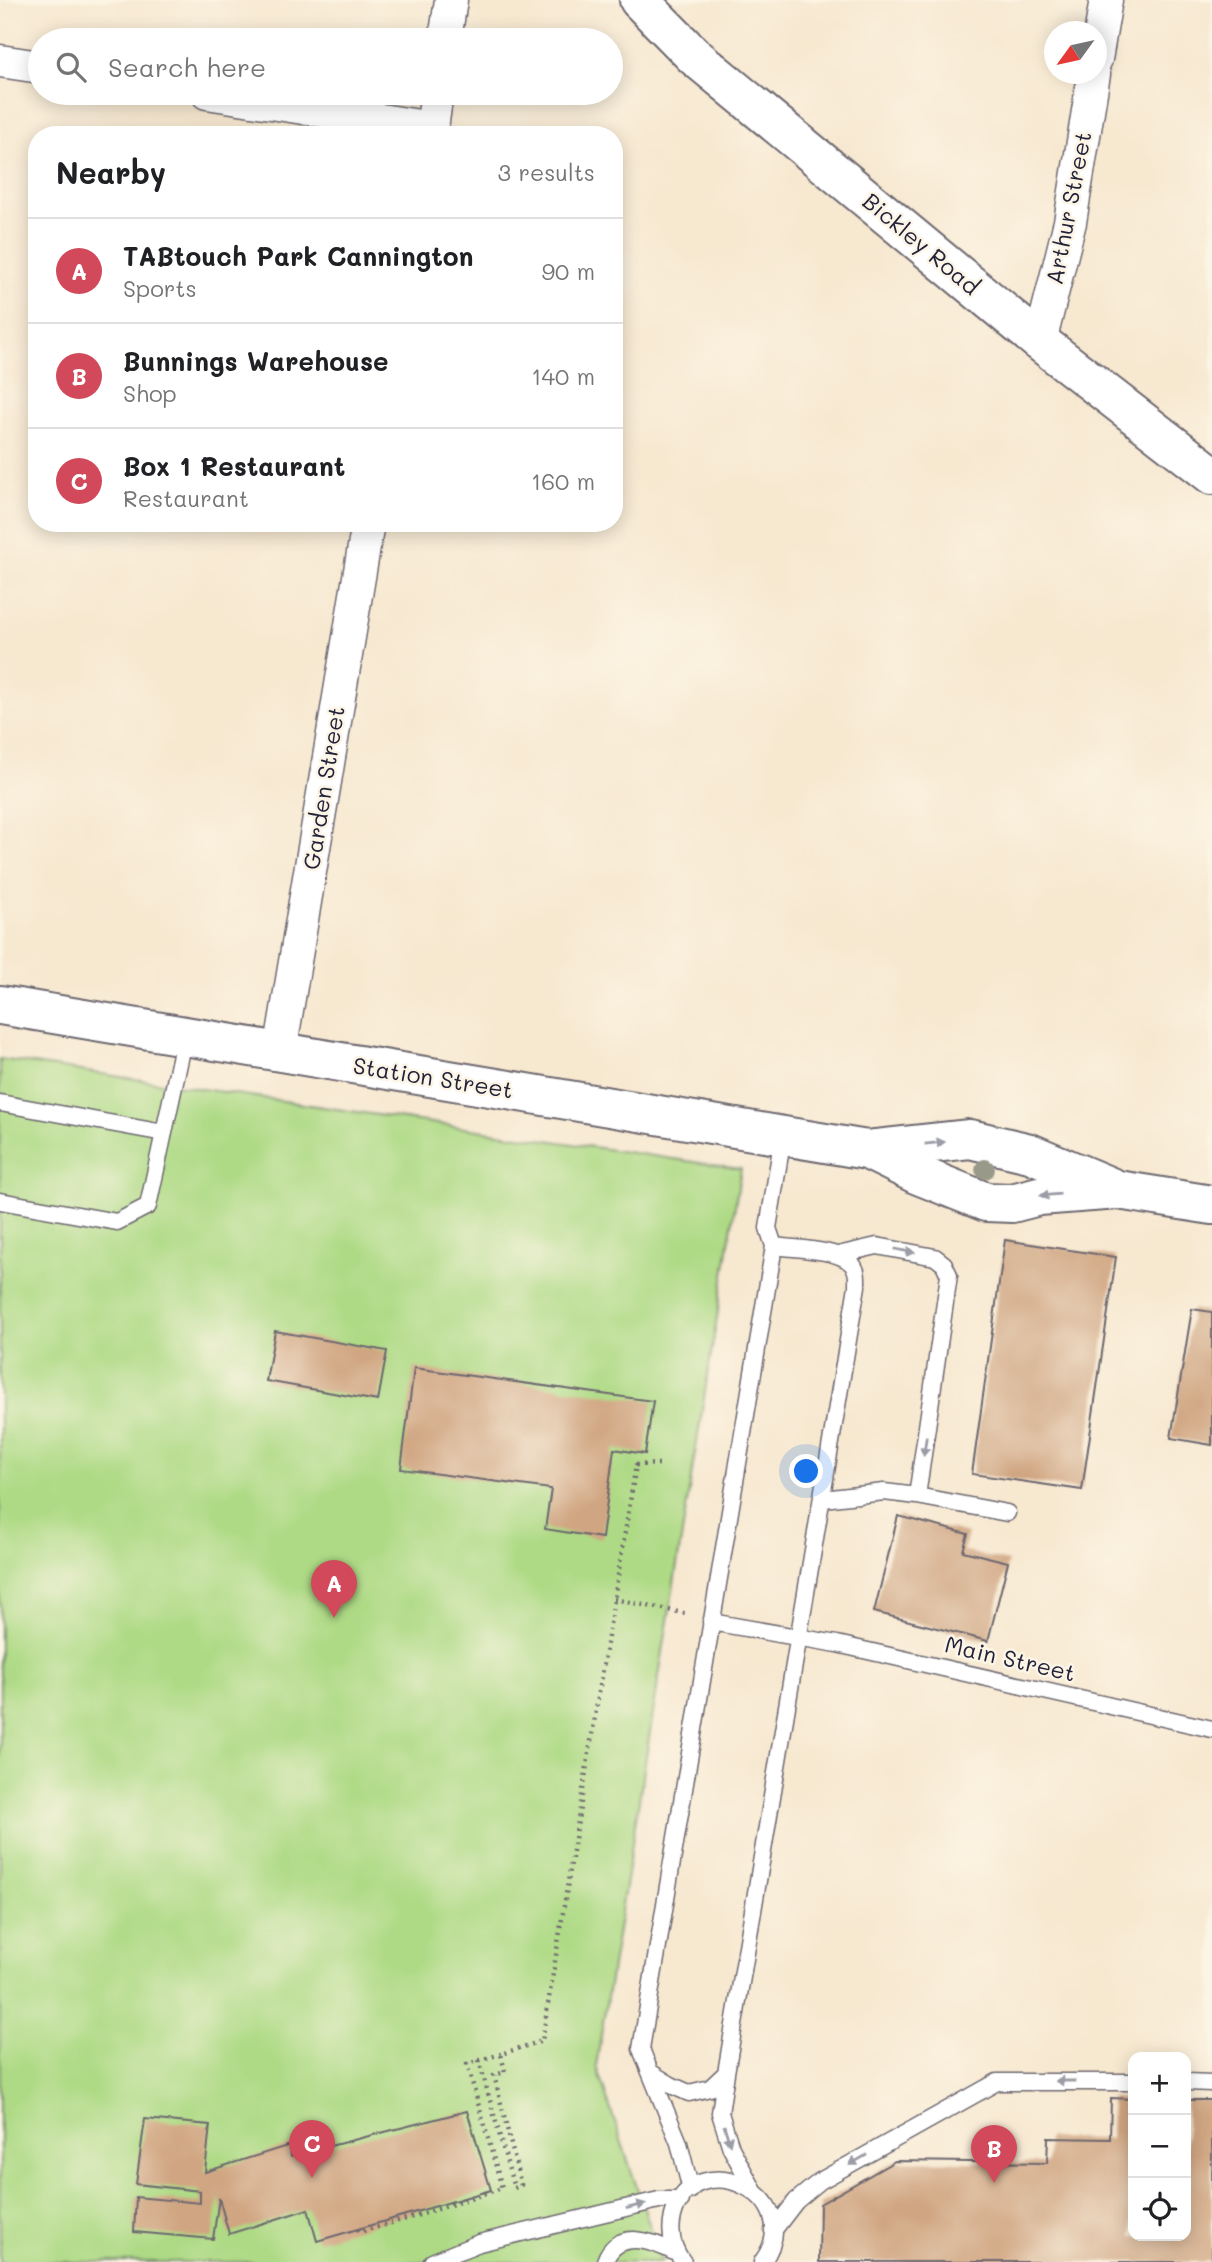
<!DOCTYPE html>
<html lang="en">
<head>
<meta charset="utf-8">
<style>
	:root { --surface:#fff; --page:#f2f2f2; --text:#202124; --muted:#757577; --line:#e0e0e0; --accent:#d1495b }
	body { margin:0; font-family:Mali,sans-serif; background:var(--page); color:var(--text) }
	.controls { position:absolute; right:21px; bottom:21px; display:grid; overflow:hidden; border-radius:14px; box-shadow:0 4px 18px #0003 }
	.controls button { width:63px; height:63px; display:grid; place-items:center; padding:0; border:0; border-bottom:2px solid var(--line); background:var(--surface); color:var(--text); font:35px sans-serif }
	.compass { position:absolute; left:1044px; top:21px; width:63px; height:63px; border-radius:50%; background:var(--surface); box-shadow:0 4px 18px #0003; rotate:237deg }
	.you { position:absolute; left:807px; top:1472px; width:24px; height:24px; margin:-18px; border:5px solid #fff; border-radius:50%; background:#1a73e8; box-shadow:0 0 0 10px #1a73e833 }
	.badge { display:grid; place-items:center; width:46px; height:46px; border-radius:50%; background:var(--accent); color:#fff; font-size:23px; font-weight:700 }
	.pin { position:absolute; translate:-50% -58px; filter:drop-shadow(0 2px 4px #0008) }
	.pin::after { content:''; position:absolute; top:37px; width:24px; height:21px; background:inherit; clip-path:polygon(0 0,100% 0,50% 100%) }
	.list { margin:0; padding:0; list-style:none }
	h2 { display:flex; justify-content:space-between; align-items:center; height:91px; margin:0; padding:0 28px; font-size:30px }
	h2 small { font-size:23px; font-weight:400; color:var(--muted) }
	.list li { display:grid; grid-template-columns:46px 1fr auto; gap:21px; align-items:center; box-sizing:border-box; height:105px; padding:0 28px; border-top:2px solid var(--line) }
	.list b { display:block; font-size:26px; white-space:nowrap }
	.list p { margin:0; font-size:23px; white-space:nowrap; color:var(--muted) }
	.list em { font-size:23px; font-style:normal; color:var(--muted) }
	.icon { flex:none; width:38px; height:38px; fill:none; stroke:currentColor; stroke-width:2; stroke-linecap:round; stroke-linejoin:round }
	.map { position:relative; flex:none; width:1212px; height:2262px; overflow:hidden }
	.search { position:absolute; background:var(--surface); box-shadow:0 4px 18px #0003; left:28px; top:28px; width:595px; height:77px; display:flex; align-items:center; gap:18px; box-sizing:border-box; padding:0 24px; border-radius:38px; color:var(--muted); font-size:26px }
	.panel { position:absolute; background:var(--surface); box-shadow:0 4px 18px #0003; left:28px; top:126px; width:595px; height:406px; border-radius:28px }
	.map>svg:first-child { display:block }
</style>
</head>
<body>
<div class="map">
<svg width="1212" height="2262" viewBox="0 0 1212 2262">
	<rect width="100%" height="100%" fill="#fcf5e5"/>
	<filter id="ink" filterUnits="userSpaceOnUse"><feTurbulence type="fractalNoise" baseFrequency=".0143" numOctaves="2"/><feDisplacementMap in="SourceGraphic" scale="14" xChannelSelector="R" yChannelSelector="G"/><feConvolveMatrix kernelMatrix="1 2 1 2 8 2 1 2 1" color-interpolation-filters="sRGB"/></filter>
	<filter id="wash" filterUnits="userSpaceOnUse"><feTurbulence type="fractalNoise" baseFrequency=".00686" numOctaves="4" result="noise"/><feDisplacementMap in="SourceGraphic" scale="28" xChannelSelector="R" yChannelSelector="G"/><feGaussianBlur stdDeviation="1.57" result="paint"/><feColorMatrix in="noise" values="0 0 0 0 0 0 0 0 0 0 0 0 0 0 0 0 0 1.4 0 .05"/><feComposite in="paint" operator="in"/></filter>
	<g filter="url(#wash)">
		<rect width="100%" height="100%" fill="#f7e8d0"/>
		<path fill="#aeda85" stroke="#687e60" stroke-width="2" d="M0,1059L741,1169L596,2066L662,2262H0Z"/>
		<g id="blocks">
			<path fill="#d0a682" d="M1005,1240L1116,1257L1082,1490L972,1474Z
				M1192,1309L1212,1312V1445L1171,1438Z
				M275,1331L387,1351L378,1401L266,1381Z
				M414,1368L653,1401L645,1454L614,1449L602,1538L545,1529L551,1489L401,1469Z
				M898,1516L968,1534L963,1551L1008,1562L988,1641L874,1612Z
				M1111,2098L1133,2099V2236H1186V2100H1212V2262H819L820,2204L895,2161L1047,2163L1048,2138L1110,2139Z
				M467,2111L491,2190L317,2241L308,2209L229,2234L219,2198L213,2239L134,2232L136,2197L200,2203V2191L136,2184L145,2119L210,2125L205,2172L290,2145L291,2156Z"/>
		</g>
	</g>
	<g filter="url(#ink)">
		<use href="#blocks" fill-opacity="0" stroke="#6d676f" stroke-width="2"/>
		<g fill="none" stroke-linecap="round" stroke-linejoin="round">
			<g stroke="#6d676f" stroke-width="19">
				<path id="lane" d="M0,1103L164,1133
					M0,1201L117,1222L148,1206L185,1036
					M774,1246C794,1249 839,1249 852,1264C858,1271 857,1278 857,1286L726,2073L710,2088L689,2093L671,2085L650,2072L641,2049Z
					M774,1246L768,1228L783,1136
					M917,1496L1007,1513
					M823,1499L884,1492L917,1496L949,1275L944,1264L935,1257L877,1246L838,1255
					M711,1622L837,1644L1212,1729
					M650,2072L679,2143L691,2190
					M726,2073L720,2113L731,2148L753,2189
					M1186,2082L1212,2083
					M773,2231L796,2201L820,2181L997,2082H1133
					M605,2261C617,2228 653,2241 676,2253
					M432,2262L479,2243L659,2200H681
					M683,2262C672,2248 669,2233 673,2216C692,2141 812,2195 762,2262"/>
			</g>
			<g stroke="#6d676f" stroke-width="35">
				<path id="street" d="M445,40L451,0
					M1096,59L1106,0
					M0,61L40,67
					M207,93L432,128
					M431,135L437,93
					M1040,342L1070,222L1094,74
					M280,1052L368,523"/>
			</g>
			<g stroke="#6d676f" stroke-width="42">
				<path id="secondary" d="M639,0L694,56L1040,342L1212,475
					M0,1005L867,1150L970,1139L1030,1153L1118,1190
					M867,1150L916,1174L986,1202L1012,1203L1039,1196L1118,1190L1212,1205"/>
			</g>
			<path stroke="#6d676f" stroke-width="4.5" stroke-dasharray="2 5" stroke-linecap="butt" d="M614,1599L688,1614
				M479,2060L514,2188L521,2185L494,2075L505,2072L501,2054L542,2041L636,1465L659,1464
				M358,2229L360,2232L423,2214L502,2188L467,2064L501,2054"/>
			<use href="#lane" stroke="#fff" stroke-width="16"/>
			<use href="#street" stroke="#fff" stroke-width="32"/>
			<use href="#secondary" stroke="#fff" stroke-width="38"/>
		</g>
		<circle fill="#99998a" cx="985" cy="1169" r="10"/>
		<defs><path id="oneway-solid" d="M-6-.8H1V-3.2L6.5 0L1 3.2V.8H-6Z" transform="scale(1.75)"/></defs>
		<g fill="#9c9ca7">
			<use href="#oneway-solid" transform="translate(935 1143) rotate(-6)"/>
			<use href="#oneway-solid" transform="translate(1050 1195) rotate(175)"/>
			<use href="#oneway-solid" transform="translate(905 1251) rotate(11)"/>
			<use href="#oneway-solid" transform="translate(925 1446) rotate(98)"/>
			<use href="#oneway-solid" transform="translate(1065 2081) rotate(-180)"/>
			<use href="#oneway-solid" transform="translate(727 2135) rotate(73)"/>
			<use href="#oneway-solid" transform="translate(858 2160) rotate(150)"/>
			<use href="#oneway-solid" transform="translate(636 2206) rotate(-14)"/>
		</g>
	</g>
	<g text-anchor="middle" stroke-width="5" stroke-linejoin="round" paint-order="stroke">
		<g font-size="23" fill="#22223b" stroke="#fcf5e5">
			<text transform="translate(1069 208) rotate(-79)" y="8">Arthur Street</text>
			<text transform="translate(921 244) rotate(40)" y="8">Bickley Road</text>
			<text transform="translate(324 788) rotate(-81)" y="8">Garden Street</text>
			<text transform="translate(433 1078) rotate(9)" y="8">Station Street</text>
			<text transform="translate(1010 1659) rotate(13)" y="8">Main Street</text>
		</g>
	</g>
</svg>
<div class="controls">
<button>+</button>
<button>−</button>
<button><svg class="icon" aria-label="locate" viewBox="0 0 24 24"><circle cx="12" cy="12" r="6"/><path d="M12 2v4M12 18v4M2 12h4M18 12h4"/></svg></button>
</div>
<svg class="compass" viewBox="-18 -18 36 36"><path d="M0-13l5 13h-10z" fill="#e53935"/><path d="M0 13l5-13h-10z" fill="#757577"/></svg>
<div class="you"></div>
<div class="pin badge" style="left:334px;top:1618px">A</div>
<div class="pin badge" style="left:994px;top:2183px">B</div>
<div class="pin badge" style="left:312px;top:2178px">C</div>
<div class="search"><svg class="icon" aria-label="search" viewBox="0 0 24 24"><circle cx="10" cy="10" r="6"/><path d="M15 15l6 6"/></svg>Search here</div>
<section class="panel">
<h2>Nearby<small>3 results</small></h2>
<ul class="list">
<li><span class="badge">A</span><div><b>TABtouch Park Cannington</b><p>Sports</p></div><em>90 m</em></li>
<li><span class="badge">B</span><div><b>Bunnings Warehouse</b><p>Shop</p></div><em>140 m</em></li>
<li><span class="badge">C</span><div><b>Box 1 Restaurant</b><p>Restaurant</p></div><em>160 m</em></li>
</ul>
</section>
</div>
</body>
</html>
